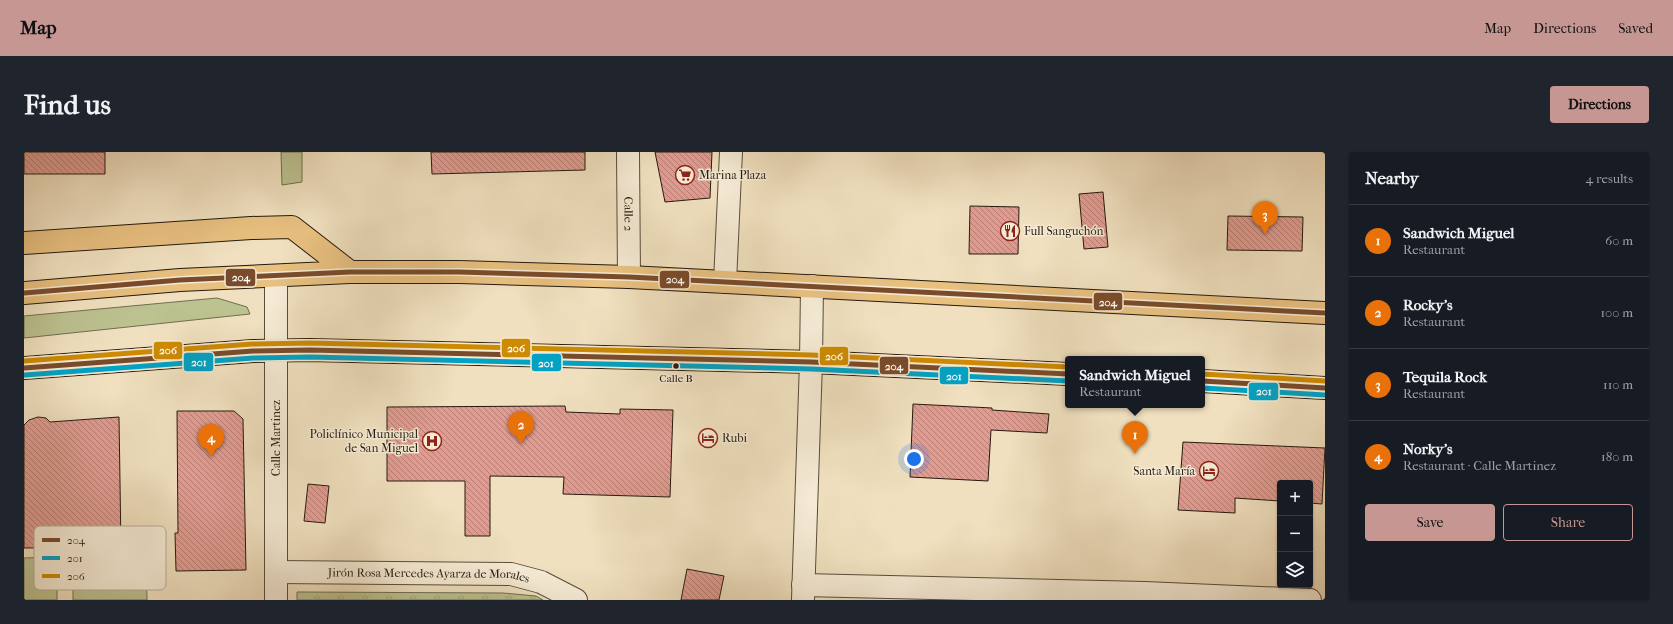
<!DOCTYPE html>
<html lang="en">
<head>
<meta charset="utf-8">
<style>
	:root { --surface:#171b24; --page:#20242c; --text:#f1f3f6; --muted:#9ea1a6; --line:#363941; --accent:#c59692 }
	body { margin:0; font-family:"IM FELL French Canon",serif; background:var(--page); color:var(--text) }
	.controls { position:absolute; right:12px; bottom:12px; display:grid; overflow:hidden; border-radius:4px; box-shadow:0 1px 3px #0004 }
	.controls button { width:36px; height:36px; display:grid; place-items:center; padding:0; border:0; border-bottom:1px solid var(--line); background:var(--surface); color:var(--text); font:20px sans-serif }
	.you { position:absolute; left:890px; top:307px; width:14px; height:14px; margin:-10px; border:3px solid #fff; border-radius:50%; background:#1a73e8; box-shadow:0 0 0 6px #1a73e833 }
	.badge { display:grid; place-items:center; width:26px; height:26px; border-radius:50%; background:var(--accent); color:#fff; font-size:13px; font-weight:700 }
	.pin { position:absolute; translate:-50% -33px; filter:drop-shadow(0 1px 2px #0008) }
	.pin::after { content:''; position:absolute; top:21px; width:14px; height:12px; background:inherit; clip-path:polygon(0 0,100% 0,50% 100%) }
	.popup { position:absolute; left:1041px; top:204px; width:140px; height:52px; box-sizing:border-box; display:grid; place-content:center; border-radius:4px; background:var(--surface); filter:drop-shadow(0 1px 3px #0005); font-size:13px; white-space:nowrap; color:var(--muted) }
	.popup b { font-size:15px; color:var(--text) }
	.popup::after { content:''; position:absolute; left:50%; top:100%; margin-left:-8px; border:8px solid transparent; border-top-color:var(--surface) }
	.list { margin:0; padding:0; list-style:none }
	h2 { display:flex; justify-content:space-between; align-items:center; height:52px; margin:0; padding:0 16px; font-size:17px }
	h2 small { font-size:13px; font-weight:400; color:var(--muted) }
	.list li { display:grid; grid-template-columns:26px 1fr auto; gap:12px; align-items:center; box-sizing:border-box; height:72px; padding:0 16px; border-top:1px solid var(--line) }
	.list b { display:block; font-size:15px; white-space:nowrap }
	.list p { margin:0; font-size:13px; white-space:nowrap; color:var(--muted) }
	.list em { font-size:13px; font-style:normal; color:var(--muted) }
	.actions { display:flex; gap:8px; padding:12px 16px }
	.actions a { flex:1; padding:9px 0; border:1px solid var(--accent); border-radius:4px; text-align:center; font-size:14px; color:var(--accent) }
	.actions .main { background:var(--accent); color:#111 }
	.icon { flex:none; width:22px; height:22px; fill:none; stroke:currentColor; stroke-width:2; stroke-linecap:round; stroke-linejoin:round }
	.map { position:relative; flex:none; width:1301px; height:448px; overflow:hidden; border-radius:4px }
	header { display:flex; align-items:center; gap:24px; box-sizing:border-box; height:56px; padding:0 20px; background:var(--accent); color:#111 }
	header strong { font-size:19px }
	nav { display:flex; gap:22px; margin-inline-start:auto; font-size:14px }
	.intro { display:flex; align-items:center; justify-content:space-between; box-sizing:border-box; height:96px; padding:0 24px }
	h1 { margin:0; font-size:28px }
	.button { padding:10px 18px; border-radius:4px; background:var(--accent); color:#111; font-size:14px; font-weight:700 }
	main { display:flex; gap:24px; padding:0 24px }
	aside { flex:1; background:var(--surface); border-radius:4px; box-shadow:0 1px 3px #0004 }
	.map>svg:first-child { display:block }
</style>
</head>
<body>
<header>
<strong>Map</strong>
<nav><a>Map</a><a>Directions</a><a>Saved</a></nav>
</header>
<div class="intro"><h1>Find us</h1><a class="button">Directions</a></div>
<main>
<div class="map">
<svg width="1301" height="448" viewBox="0 0 1301 448">
	<defs>
		<pattern id="park-tufts" width="24" height="20" patternUnits="userSpaceOnUse"><rect width="24" height="20" fill="#bcc290"/><path d="M3 7l-1-3M5 7V3M7 7l1-3M15 17l-1-3M17 17v-4M19 17l1-3" fill="none" stroke="#a1a67b"/></pattern>
		<pattern id="building-back-hatch" width="6" height="6" patternUnits="userSpaceOnUse"><rect width="6" height="6" fill="#e19c91"/><path d="M-1 5l2 2M0 0l6 6M5-1l2 2" fill="none" stroke="#b67e75"/></pattern>
	</defs>
	<rect width="100%" height="100%" fill="#f0e0bf"/>
	<filter id="stains"><feTurbulence type="fractalNoise" baseFrequency=".005" numOctaves="4"/><feColorMatrix values="0 0 0 0 .2 0 0 0 0 .09 0 0 0 0 .02 0 0 0 .5 -.17"/></filter>
	<radialGradient id="worn" r=".72"><stop offset=".6" stop-color="#630" stop-opacity="0"/><stop offset="1" stop-color="#630" stop-opacity=".3"/></radialGradient>
	<path fill="#bcc290" stroke="#706e50" d="M257,0H278V30L258,33Z
		M193,146L223,155L226,162L0,186V164Z
		M33,405V448H0V406Z
		M122,407L123,448H49V408Z"/>
	<path fill="url(#park-tufts)" stroke="#706e50" d="M273,440L479,441L512,444L519,448H273Z"/>
	<path fill="url(#building-back-hatch)" stroke="#251a0f" d="M0,0H81V22H0Z
		M407,0H561V18L408,22Z
		M631,0H688L686,46L641,50Z
		M1079,40L1084,95L1060,97L1055,42Z
		M946,54L995,55L994,102H945Z
		M1204,64L1279,65L1278,99L1203,98Z
		M889,252L968,256V258L1025,262L1023,281L967,278L964,329L886,325Z
		M541,254L542,260L596,262V257L649,258L646,345L539,342L540,325L466,324V384H441V329H363V255Z
		M153,259H210L219,267L222,418L152,419L151,381H154Z
		M14,265L22,266L26,270L95,265L97,395L0,396V273L5,268Z
		M1159,290L1301,296L1298,352L1286,351V331H1256V349L1211,346V361L1154,358Z
		M284,332L305,334L301,371L280,369Z
		M663,417L700,424L695,448H657Z"/>
	<g fill="none" stroke-linecap="round" stroke-linejoin="round">
		<g stroke="#584c3b" stroke-width="24">
			<g id="minor">
				<path id="s1" d="M604,0L605,125"/>
				<path d="M701,130L707,0"/>
				<path id="s2" d="M252,420L487,422L517,430L552,448"/>
				<path d="M779,433L1121,441L1286,448"/>
				<path d="M779,447L787,210L788,134"/>
				<path d="M252,448V124"/>
			</g>
		</g>
		<g stroke="#251a0f" stroke-width="24">
			<path id="major" d="M0,91L227,76L268,75L326,120
				M0,141L156,128L326,120H435L605,125L1301,161
				M0,216L229,199L286,198L787,210L1044,222
				M1178,229L1301,236"/>
		</g>
		<use href="#minor" stroke="#f5ebd5" stroke-width="22"/>
		<use href="#major" stroke="#e8c080" stroke-width="22"/>
		<g stroke="#f5ebd5" stroke-width="8">
			<path id="bus-1" d="M0,141L156,128L326,120H435L605,125L1301,161
				M0,216L229,199L286,198L787,210L1044,222
				M1178,229L1301,236"/>
		</g>
		<g stroke="#f5ebd5" stroke-width="8">
			<path id="bus-2" d="M1,223L229,206L286,205L787,217L1044,229
				M1178,236L1301,243"/>
		</g>
		<g stroke="#f5ebd5" stroke-width="8">
			<path id="bus-3" d="M0,209L228,192L286,191L787,203L1044,215
				M1178,222L1301,229"/>
		</g>
		<use href="#bus-1" stroke="#7a4b2a" stroke-width="5"/>
		<use href="#bus-2" stroke="#02a2c4" stroke-width="5"/>
		<use href="#bus-3" stroke="#cd8a03" stroke-width="5"/>
	</g>
	<defs>
		<g id="supermarket-ring" transform="scale(1)"><circle r="9.5" fill="#f5ebd5" stroke="#8f2418" stroke-width="1.5"/><path d="M-6-5.5h2.5l.6 2H6L4.5 2H-2.5L-4.4-4H-6ZM-1.5 3.2a1.3 1.3 0 1 0 .1 0ZM3 3.2a1.3 1.3 0 1 0 .1 0Z" fill="#8f2418"/></g>
		<g id="restaurant-ring" transform="scale(1)"><circle r="9.5" fill="#f5ebd5" stroke="#8f2418" stroke-width="1.5"/><path d="M-5-6h1v4h1v-4h1v4h1v-4h1v5L-1.5 .5V6h-2V.5L-5-1ZM5-6V6H3V1.5H1.5Q1.5-4 5-6Z" fill="#8f2418"/></g>
		<g id="hotel-ring" transform="scale(1)"><circle r="9.5" fill="#f5ebd5" stroke="#8f2418" stroke-width="1.5"/><path d="M-6-4.5h1.5V1H6V5H4.5V3h-9V5H-6ZM-4 0a1.8 1.8 0 1 1 3.6 0ZM.5 0V-2.5h3Q6-2.5 6 0Z" fill="#8f2418"/></g>
		<g id="hospital-ring" transform="scale(1)"><circle r="9.5" fill="#f5ebd5" stroke="#8f2418" stroke-width="1.5"/><path d="M-5-5h3v3.5h4V-5h3V5h-3V1.5h-4V5h-3Z" fill="#8f2418"/></g>
	</defs>
	<g fill-rule="evenodd">
		<use href="#supermarket-ring" x="661" y="23"/>
		<use href="#restaurant-ring" x="986" y="79"/>
		<use href="#hotel-ring" x="684" y="286"/>
		<use href="#hospital-ring" x="408" y="289"/>
		<use href="#hotel-ring" x="1185" y="319"/>
	</g>
	<circle fill="#251a0f" stroke="#f5ebd5" stroke-width="1.5" cx="652" cy="214" r="3.5"/>
	<g text-anchor="middle" stroke-width="3" stroke-linejoin="round" paint-order="stroke">
		<g font-size="11" fill="#251a0f" stroke="#f5ebd5">
			<text x="652" y="230">Calle B</text>
		</g>
		<g font-size="12" fill="#251a0f" stroke="#f5ebd5" text-anchor="start">
			<text x="675" y="27">Marina Plaza</text>
			<text x="1000" y="83">Full Sanguchón</text>
			<text x="394" y="286" text-anchor="end">Policlínico Municipal<tspan x="394" dy="14">de San Miguel</tspan></text>
			<text x="698" y="290">Rubi</text>
			<text x="1171" y="323" text-anchor="end">Santa María</text>
		</g>
		<g font-size="12" fill="#251a0f" stroke="#f5ebd5">
			<text dy="4" stroke="none"><textPath href="#s1" startOffset="62">Calle 2</textPath></text>
			<text transform="translate(252 286) rotate(-90)" y="4">Calle Martinez</text>
			<text dy="4" stroke="none"><textPath href="#s2" startOffset="153">Jirón Rosa Mercedes Ayarza de Morales</textPath></text>
		</g>
	</g>
	<rect x="10" y="374" width="132" height="64" rx="6" fill="#f5ebd5" stroke="#b7ac9a" stroke-width="1"/>
	<rect x="18" y="386" width="18" height="4" fill="#7a4b2a"/>
	<rect x="18" y="404" width="18" height="4" fill="#02a2c4"/>
	<rect x="18" y="422" width="18" height="4" fill="#cd8a03"/>
	<g font-size="11" fill="#251a0f">
		<text x="43" y="392">204</text>
		<text x="43" y="410">201</text>
		<text x="43" y="428">206</text>
	</g>
	<g stroke="#f5ebd5" stroke-width="1.5">
		<rect x="201" y="116" width="31" height="19" rx="4" fill="#7a4b2a"/>
		<rect x="635" y="118" width="31" height="19" rx="4" fill="#7a4b2a"/>
		<rect x="1069" y="140" width="30" height="19" rx="4" fill="#7a4b2a"/>
		<rect x="477" y="186" width="30" height="20" rx="4" fill="#cd8a03"/>
		<rect x="129" y="189" width="30" height="19" rx="4" fill="#cd8a03"/>
		<rect x="795" y="194" width="30" height="20" rx="4" fill="#cd8a03"/>
		<rect x="159" y="200" width="31" height="20" rx="4" fill="#02a2c4"/>
		<rect x="507" y="201" width="31" height="19" rx="4" fill="#02a2c4"/>
		<rect x="855" y="204" width="30" height="19" rx="4" fill="#7a4b2a"/>
		<rect x="915" y="214" width="30" height="19" rx="4" fill="#02a2c4"/>
		<rect x="1224" y="230" width="31" height="19" rx="4" fill="#02a2c4"/>
	</g>
	<g font-size="11" text-anchor="middle" font-weight="bold" fill="#fff">
		<text x="217" y="129">204</text>
		<text x="651" y="131">204</text>
		<text x="1084" y="154">204</text>
		<text x="492" y="200">206</text>
		<text x="144" y="202">206</text>
		<text x="810" y="208">206</text>
		<text x="175" y="214">201</text>
		<text x="522" y="215">201</text>
		<text x="870" y="218">204</text>
		<text x="930" y="228">201</text>
		<text x="1240" y="243">201</text>
	</g>
	<rect width="100%" height="100%" filter="url(#stains)"/>
	<rect width="100%" height="100%" fill="url(#worn)"/>
</svg>
<div class="controls">
<button>+</button>
<button>−</button>
<button><svg class="icon" aria-label="layers" viewBox="0 0 24 24"><path d="M12 4l9 5-9 5-9-5zM3 14l9 5 9-5"/></svg></button>
</div>
<div class="you"></div>
<div class="pin badge" style="left:1111px;top:302px;background:#e8710a">1</div>
<div class="popup"><b>Sandwich Miguel</b>Restaurant</div>
<div class="pin badge" style="left:497px;top:292px;background:#e8710a">2</div>
<div class="pin badge" style="left:1241px;top:82px;background:#e8710a">3</div>
<div class="pin badge" style="left:187px;top:305px;background:#e8710a">4</div>
</div>
<aside>
<h2>Nearby<small>4 results</small></h2>
<ul class="list">
<li><span class="badge" style="background:#e8710a">1</span><div><b>Sandwich Miguel</b><p>Restaurant</p></div><em>60 m</em></li>
<li><span class="badge" style="background:#e8710a">2</span><div><b>Rocky's</b><p>Restaurant</p></div><em>100 m</em></li>
<li><span class="badge" style="background:#e8710a">3</span><div><b>Tequila Rock</b><p>Restaurant</p></div><em>110 m</em></li>
<li><span class="badge" style="background:#e8710a">4</span><div><b>Norky's</b><p>Restaurant · Calle Martinez</p></div><em>180 m</em></li>
</ul>
<div class="actions"><a class="main">Save</a><a>Share</a></div>
</aside>
</main>
</body>
</html>
